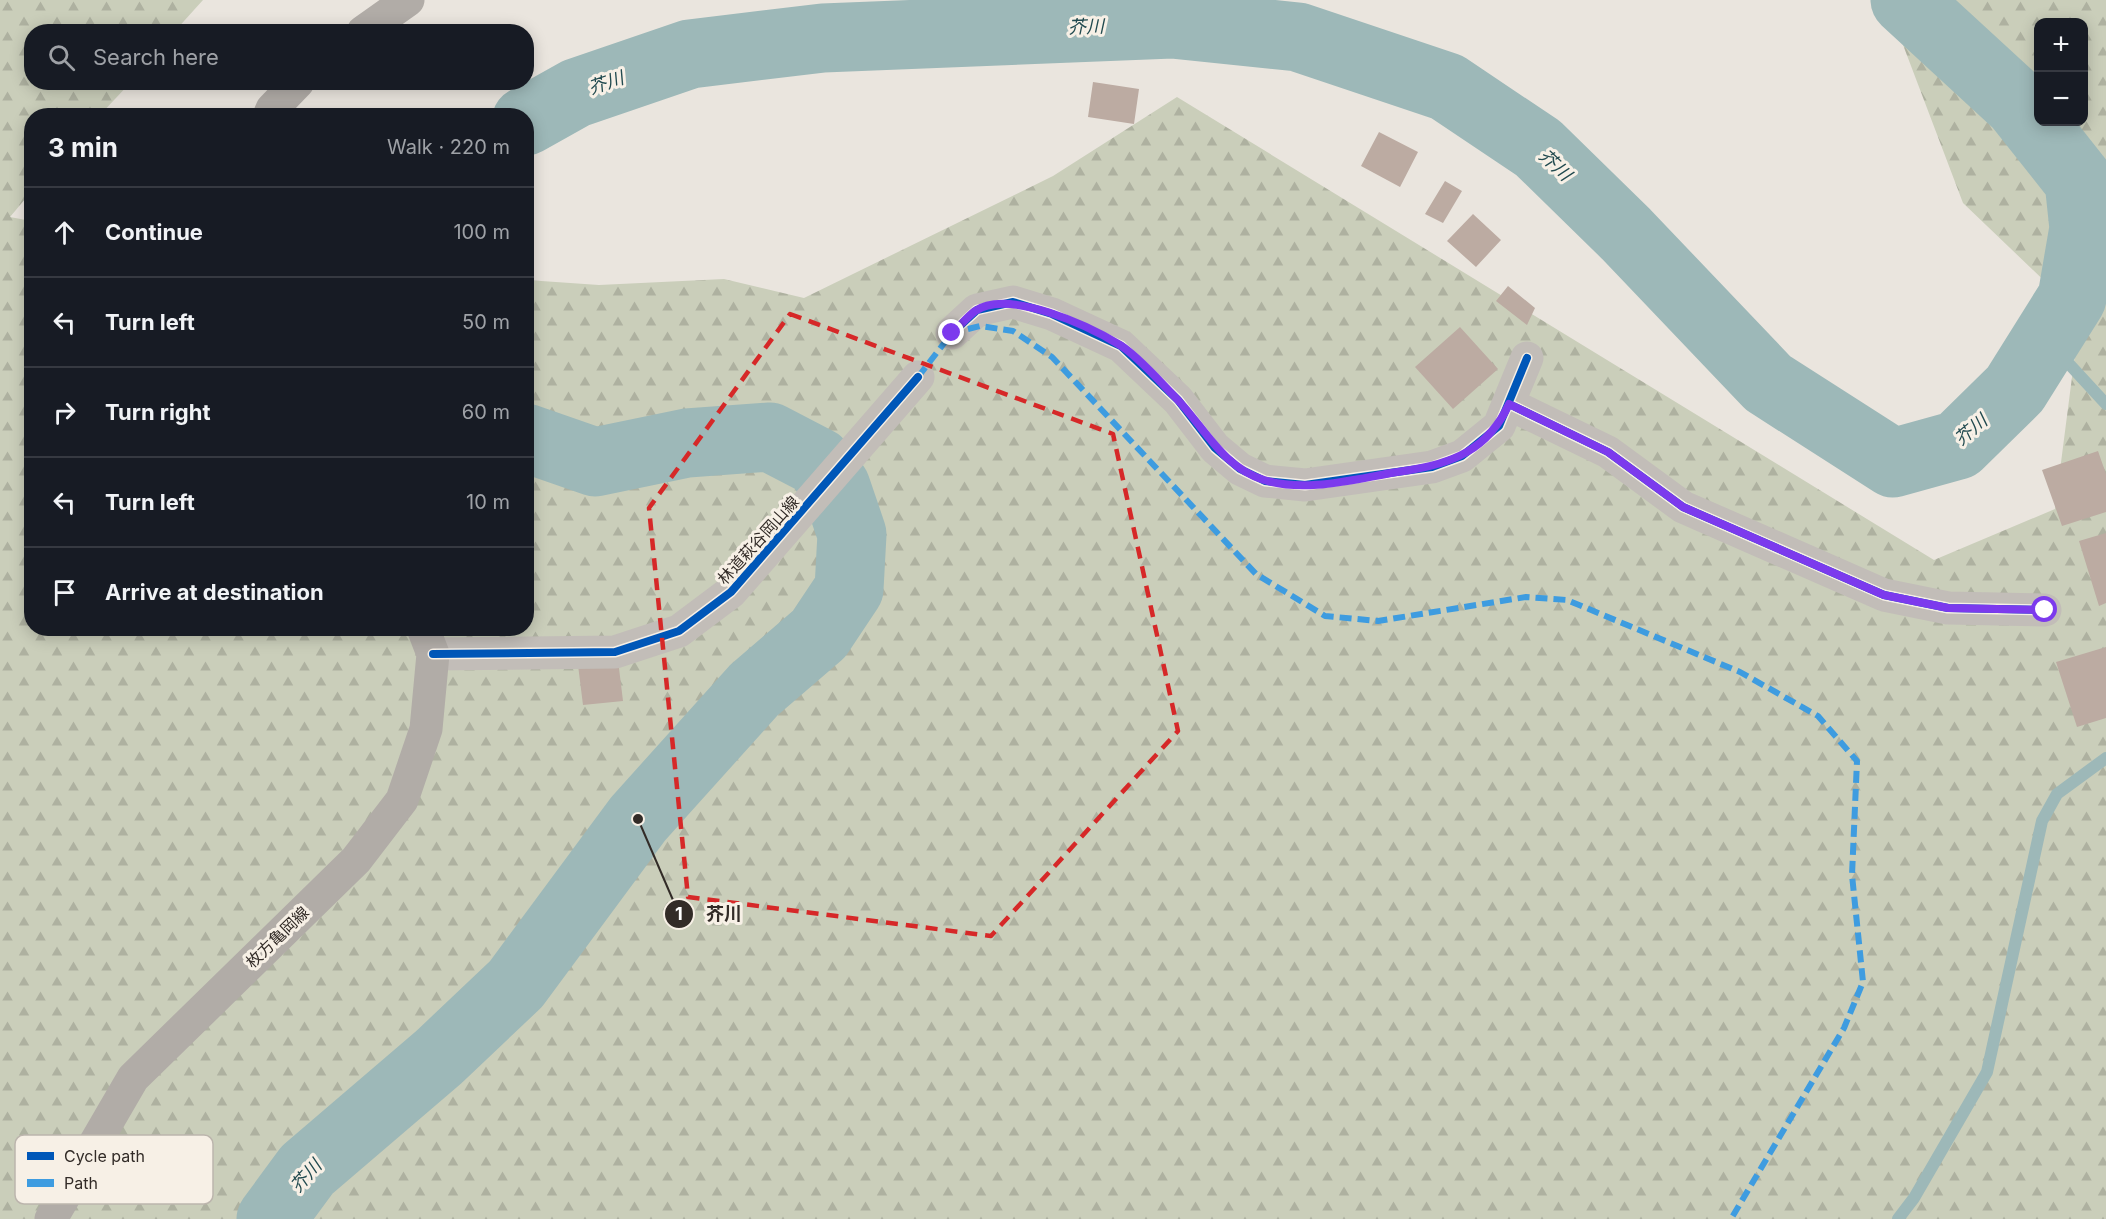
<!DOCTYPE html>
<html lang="en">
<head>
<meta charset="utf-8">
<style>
	:root { --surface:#171b24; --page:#242831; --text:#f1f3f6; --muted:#9ea1a6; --line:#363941 }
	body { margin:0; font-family:Inter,"Noto Sans JP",sans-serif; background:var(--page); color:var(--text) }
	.controls { position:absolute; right:18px; top:18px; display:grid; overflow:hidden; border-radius:12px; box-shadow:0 3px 15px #0003 }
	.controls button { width:54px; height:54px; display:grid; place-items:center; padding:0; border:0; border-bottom:2px solid var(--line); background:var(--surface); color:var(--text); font:30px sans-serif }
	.stop { position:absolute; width:18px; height:18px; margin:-14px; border:4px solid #7c3aed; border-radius:50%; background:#fff }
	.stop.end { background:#7c3aed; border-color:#fff; box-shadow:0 2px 6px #0008 }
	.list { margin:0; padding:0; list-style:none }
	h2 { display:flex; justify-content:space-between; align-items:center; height:78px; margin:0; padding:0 24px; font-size:26px }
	h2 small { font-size:20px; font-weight:400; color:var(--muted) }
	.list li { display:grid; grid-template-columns:39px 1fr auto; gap:18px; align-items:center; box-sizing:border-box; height:90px; padding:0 24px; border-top:2px solid var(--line) }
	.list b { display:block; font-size:22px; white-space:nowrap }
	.list em { font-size:20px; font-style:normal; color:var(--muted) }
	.icon { flex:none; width:33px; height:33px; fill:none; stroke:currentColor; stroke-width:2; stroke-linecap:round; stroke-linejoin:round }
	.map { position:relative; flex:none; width:2106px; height:1219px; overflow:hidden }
	.search { position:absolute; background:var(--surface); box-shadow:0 3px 15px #0003; left:24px; top:24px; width:510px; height:66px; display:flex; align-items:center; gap:15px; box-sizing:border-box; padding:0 21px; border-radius:24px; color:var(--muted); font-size:22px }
	.panel { position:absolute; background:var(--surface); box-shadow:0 3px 15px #0003; left:24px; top:108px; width:510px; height:528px; border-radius:24px }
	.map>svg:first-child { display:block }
</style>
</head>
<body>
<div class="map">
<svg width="2106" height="1219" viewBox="0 0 2106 1219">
	<defs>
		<pattern id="forest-firs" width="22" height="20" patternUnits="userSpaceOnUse" patternTransform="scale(1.5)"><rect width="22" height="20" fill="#caceba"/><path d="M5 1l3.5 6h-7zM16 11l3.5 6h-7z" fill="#aeb1a0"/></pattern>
	</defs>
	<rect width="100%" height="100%" fill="#eae5de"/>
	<path fill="url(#forest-firs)" fill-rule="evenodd" d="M0,0H203L175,31L32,32V82L130,83L100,115L32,116L31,192L10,217L31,221L32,628H526L527,280L599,285L724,279L804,298L1053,176L1177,97L1934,560L2055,509L2080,315L1963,203L1886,0H2106V1219H0ZM2038,22H2084V122H2038Z"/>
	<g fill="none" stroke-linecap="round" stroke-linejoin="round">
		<path stroke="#9db8b8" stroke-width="12" d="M2046,339L2106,404
			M1898,1219L1914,1198L1987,1072L2042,821L2057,794L2106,758"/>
		<path stroke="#9db8b8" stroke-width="69" d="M526,121L576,93L690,54L823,38L1172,24L1298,37L1447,87L1538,148L1626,234L1768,383L1893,463L1958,445L2015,389L2072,298L2084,228L2079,181L2018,104L1905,0
			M271,1219L307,1170L439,1057L516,984L638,819L754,690L819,634L849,589L852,534L836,487L818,462L770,437L687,443L595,462L526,438"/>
	</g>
	<path fill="#bcaba2" d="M1093,82L1139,89L1134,124L1088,117Z
		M1379,132L1418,152L1400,187L1361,166Z
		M1445,181L1462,191L1443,223L1425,214Z
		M1473,214L1501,240L1476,267L1447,241Z
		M1508,286L1535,308L1527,325L1496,301Z
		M1460,327L1498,369L1453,409L1415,367Z
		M2098,451L2106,474V512L2062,526L2042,470Z
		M2106,533V603L2099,606L2079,541Z
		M2106,647V718L2077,727L2056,662Z
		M618,660L623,701L583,705L578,665Z"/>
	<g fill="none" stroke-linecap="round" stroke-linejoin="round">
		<path stroke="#c2bdb8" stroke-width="33" d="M952,333L977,310L1013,302L1052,314L1121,346L1178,400L1215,448L1240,469L1265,481L1305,485L1432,467L1462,456L1499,426L1527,358
			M1509,404L1608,452L1683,507L1884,595L1948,608L2045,610
			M433,654L615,652L679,631L731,592L918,377"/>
		<path stroke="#b1aca7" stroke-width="33" d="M363,32L408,0
			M269,116L272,109L298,82
			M51,1219L133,1078L356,860L402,800L426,729L433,654L423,628"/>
		<path stroke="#3e9ce0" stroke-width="6" stroke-dasharray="12 6" stroke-linecap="butt" d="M918,377L952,333L980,326L1013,331L1052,357L1256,574L1325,616L1378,621L1526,597L1567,600L1740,672L1818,716L1857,761L1852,875L1863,982L1844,1028L1731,1219"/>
		<g stroke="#f7f0e6" stroke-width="11">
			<path id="cycleway" d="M952,333L977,310L1013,302L1052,314L1121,346L1178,400L1215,448L1240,469L1265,481L1305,485L1432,467L1462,456L1499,426L1527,358
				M1509,404L1608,452L1683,507L1884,595L1948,608L2045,610
				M433,654L615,652L679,631L731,592L918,377"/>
		</g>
		<use href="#cycleway" stroke="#0057b8" stroke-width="8"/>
	</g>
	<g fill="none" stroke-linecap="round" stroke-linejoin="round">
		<path stroke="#7c3aed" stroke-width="8" d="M952,333C960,326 967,317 975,311C1008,288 1089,326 1120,345C1138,356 1161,383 1176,398C1205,428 1222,467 1264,480C1308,494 1361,477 1404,471C1452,464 1488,450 1509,404L1608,452L1683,507L1884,595L1948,608L2045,610"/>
	</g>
	<path fill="none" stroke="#d62828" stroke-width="4.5" stroke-dasharray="12 8" stroke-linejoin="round" d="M790,314L1113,434L1178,731L991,936L688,897L649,508Z"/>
	<g text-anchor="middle" stroke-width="6" stroke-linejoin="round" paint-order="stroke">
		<g font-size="16" fill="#322b27" stroke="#f7f0e6">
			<text transform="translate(758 540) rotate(-48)" y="6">林道萩谷岡山線</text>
			<text transform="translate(277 937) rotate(-44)" y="6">枚方亀岡線</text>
		</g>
		<g font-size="18" font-style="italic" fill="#214a4f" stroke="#f7f0e6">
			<text transform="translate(1086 27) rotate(-2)" y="6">芥川</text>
			<text transform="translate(606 83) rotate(-19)" y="6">芥川</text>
			<text transform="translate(1555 165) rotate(43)" y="6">芥川</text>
			<text transform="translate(1971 430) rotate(-40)" y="6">芥川</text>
			<text transform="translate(306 1176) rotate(-48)" y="6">芥川</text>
		</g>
	</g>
	<rect x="15" y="1135" width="198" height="69" rx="9" fill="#f7f0e6" stroke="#bcb5ad" stroke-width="1.5"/>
	<rect x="27" y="1152" width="27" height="8" fill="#0057b8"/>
	<rect x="27" y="1179" width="27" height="8" fill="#3e9ce0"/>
	<g font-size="16" fill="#322b27">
		<text x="64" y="1162">Cycle path</text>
		<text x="64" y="1189">Path</text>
	</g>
	<path fill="none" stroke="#322b27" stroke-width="2" d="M638 819L679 914"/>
	<g fill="#322b27" stroke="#f7f0e6" stroke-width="2">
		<circle cx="638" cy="819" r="6"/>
		<circle cx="679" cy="914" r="15"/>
	</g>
	<g font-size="18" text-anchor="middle" font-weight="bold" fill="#fff">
		<text x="679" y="920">1</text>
	</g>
	<g font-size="18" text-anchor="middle" font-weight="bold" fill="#322b27" stroke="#f7f0e6" stroke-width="6" stroke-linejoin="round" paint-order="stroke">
		<text x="724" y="920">芥川</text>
	</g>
</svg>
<div class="controls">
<button>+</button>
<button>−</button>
</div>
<div class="stop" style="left:2045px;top:610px"></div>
<div class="stop end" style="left:952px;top:333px"></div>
<div class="search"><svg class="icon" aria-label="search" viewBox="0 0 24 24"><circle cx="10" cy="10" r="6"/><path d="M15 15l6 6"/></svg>Search here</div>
<section class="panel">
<h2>3 min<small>Walk · 220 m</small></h2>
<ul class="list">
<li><svg class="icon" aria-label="ahead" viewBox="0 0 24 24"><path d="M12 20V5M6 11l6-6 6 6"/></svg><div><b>Continue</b></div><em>100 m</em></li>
<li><svg class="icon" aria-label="left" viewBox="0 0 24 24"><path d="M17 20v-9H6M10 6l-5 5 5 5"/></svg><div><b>Turn left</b></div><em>50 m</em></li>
<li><svg class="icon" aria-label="right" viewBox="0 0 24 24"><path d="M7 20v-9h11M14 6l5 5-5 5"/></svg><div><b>Turn right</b></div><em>60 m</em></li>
<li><svg class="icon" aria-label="left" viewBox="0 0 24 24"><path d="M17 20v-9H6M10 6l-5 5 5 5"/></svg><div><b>Turn left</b></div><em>10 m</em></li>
<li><svg class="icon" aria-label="arrive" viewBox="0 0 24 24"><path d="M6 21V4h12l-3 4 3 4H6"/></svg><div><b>Arrive at destination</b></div></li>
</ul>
</section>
</div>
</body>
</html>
